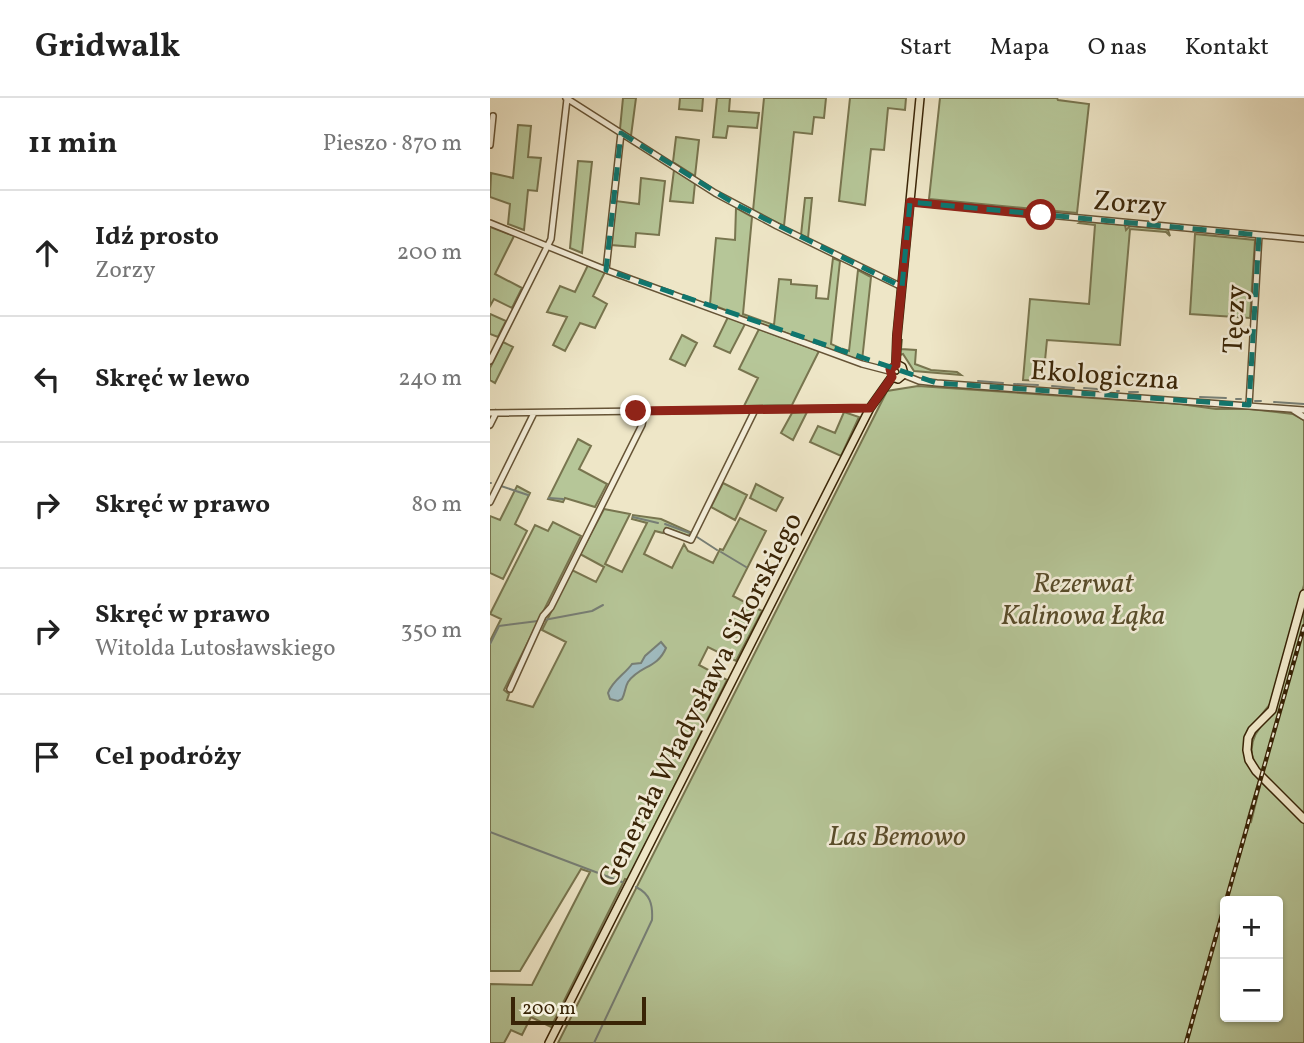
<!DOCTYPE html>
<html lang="pl">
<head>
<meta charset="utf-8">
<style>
	:root { --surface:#fff; --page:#f6f6f6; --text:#222; --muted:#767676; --line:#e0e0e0 }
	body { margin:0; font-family:Vollkorn,serif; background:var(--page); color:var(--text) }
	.controls { position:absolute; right:21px; bottom:21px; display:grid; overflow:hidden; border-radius:7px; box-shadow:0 2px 5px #0004 }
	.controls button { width:63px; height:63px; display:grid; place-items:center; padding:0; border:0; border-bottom:2px solid var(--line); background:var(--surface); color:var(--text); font:35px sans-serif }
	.scale { position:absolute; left:21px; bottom:18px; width:135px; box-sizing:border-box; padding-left:7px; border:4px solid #392406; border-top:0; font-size:19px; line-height:24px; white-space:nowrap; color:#392406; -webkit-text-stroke:5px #f4efdb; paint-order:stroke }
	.stop { position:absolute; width:21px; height:21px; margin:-16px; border:5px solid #8f2418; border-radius:50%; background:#fff }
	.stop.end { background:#8f2418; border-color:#fff; box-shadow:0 2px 7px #0008 }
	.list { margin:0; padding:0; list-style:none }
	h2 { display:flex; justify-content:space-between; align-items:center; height:91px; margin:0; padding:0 28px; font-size:30px }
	h2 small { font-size:23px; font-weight:400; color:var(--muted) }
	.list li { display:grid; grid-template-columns:46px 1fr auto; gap:21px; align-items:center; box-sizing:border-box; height:126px; padding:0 28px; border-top:2px solid var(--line) }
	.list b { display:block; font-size:26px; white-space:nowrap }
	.list p { margin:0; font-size:23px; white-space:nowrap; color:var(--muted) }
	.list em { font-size:23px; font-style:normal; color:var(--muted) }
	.icon { flex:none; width:38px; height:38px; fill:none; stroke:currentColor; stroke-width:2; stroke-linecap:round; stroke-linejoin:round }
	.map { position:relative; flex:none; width:814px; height:945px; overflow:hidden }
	header { display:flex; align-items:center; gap:42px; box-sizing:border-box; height:98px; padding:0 35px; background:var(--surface); border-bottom:2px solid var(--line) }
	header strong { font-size:33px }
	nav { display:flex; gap:38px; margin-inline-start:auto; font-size:24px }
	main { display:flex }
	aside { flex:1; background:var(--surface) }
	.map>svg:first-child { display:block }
</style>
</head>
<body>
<header>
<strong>Gridwalk</strong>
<nav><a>Start</a><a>Mapa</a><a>O nas</a><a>Kontakt</a></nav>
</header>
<main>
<aside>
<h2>11 min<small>Pieszo · 870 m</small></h2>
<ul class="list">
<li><svg class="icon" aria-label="ahead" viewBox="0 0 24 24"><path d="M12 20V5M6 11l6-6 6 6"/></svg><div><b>Idź prosto</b><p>Zorzy</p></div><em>200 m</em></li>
<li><svg class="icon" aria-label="left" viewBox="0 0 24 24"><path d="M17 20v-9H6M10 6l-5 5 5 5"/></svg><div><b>Skręć w lewo</b></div><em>240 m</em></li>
<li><svg class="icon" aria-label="right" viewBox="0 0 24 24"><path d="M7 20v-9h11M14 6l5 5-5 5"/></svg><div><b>Skręć w prawo</b></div><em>80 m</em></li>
<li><svg class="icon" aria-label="right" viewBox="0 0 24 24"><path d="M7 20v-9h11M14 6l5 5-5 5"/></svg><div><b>Skręć w prawo</b><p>Witolda Lutosławskiego</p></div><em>350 m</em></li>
<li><svg class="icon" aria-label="arrive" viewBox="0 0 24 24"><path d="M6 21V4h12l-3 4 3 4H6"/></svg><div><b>Cel podróży</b></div></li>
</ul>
</aside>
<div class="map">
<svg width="814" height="945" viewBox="0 0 814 945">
	<rect width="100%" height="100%" fill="#eee6c7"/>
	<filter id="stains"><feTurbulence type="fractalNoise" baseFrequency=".00286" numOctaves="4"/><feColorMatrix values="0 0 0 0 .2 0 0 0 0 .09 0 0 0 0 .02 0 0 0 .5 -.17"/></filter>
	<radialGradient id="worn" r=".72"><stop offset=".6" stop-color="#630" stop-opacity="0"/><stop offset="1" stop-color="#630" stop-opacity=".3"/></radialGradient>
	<path fill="#b6c698" stroke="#78754f" stroke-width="2" fill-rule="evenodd" d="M133,0H146L141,38L130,31Z
		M190,0H213L212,13L189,11Z
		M227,0H240L239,13L269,15L267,30L238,28L236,40L223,39Z
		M274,0H336L334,20L324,19L322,36L304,34L294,128L263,113Z
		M360,0H416L415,12L398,10L394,52L381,51L375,107L349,103Z
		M450,0H567L568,2L599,6L587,115L439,101Z
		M28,27L41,28L38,59L51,60L47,93L38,92L34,132L18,126L20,106L0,99L1,75L23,80Z
		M186,39L209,42L205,78L183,64Z
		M88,63L102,64L92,155L80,150Z
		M184,72L205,85L203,105L180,103Z
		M151,80L175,83L169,137L146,135L145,149L121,147L126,103L149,106Z
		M315,100H322L318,140L311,137Z
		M246,110L262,119L253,216L284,227L289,181L301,182V186L327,188L326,200L338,201L343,160L350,163L341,246L350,250L349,255L220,206L226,140L245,142Z
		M592,123L635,127L636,132L640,128L675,131L678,132L680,138L676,134L640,131L630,247L557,242L553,283L533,282L540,201L599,206L605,127L589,125Z
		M0,129L24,138L5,176L32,190L22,210L4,201L0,208Z
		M705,136L765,142L760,220L700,216Z
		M98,167L115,174L103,198L117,206L105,230L90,225L75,253L63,247L77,219L57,214L70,188L85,194Z
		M368,172L381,179L372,263L354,257L353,251L359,253Z
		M0,216L16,223L8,239L0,236Z
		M238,219L255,226L240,255L224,248Z
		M269,231L329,253L302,307L254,308L268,280L249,271Z
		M192,237L207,245L195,268L180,261Z
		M412,241L411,251L426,252L425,266L441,272L467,274L471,277L424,273L413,256L410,257Z
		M13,244L23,249L5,285L0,282V270Z
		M428,288L690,306L726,311H760L803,316L814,322V487L781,605L764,626L755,660L769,682L757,723L761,724L771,684L814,725V945H68L397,293ZM735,803H788V919H735Z
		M317,314L303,342L291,335L302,315Z
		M354,314L369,319L351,358L320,344L328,328L345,335Z
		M88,341L101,348L89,371L117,386L105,409L75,400L73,404L58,401Z
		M233,385L257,397L245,422L221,409Z
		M266,386L293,400L286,413L260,400Z
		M27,388L40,395L25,426L37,433L13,481L0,475V418L10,422Z
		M114,411L140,416L115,466L132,474L157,425L142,421L143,417L171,421L202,435L198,438L176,430L173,435L165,433L154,456L182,470L194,446L198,453L223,465L230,451L233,452L250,420L276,433L243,498L272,513L246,563L218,549L209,567L237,582L138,782L135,781L61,929L41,919L32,937L21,932L14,945H0V886L42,887L100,774L91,771L30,873H0V543L11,521L0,516L45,427L58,433L63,424L91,438L14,592L19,596L17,602L43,609L76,544L52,532L82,472L106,484L114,469L90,456Z
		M814,505V716C786,686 736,663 777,621Z"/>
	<path fill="#a0bcc1" stroke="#777f76" stroke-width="2" d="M171,544L176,550C167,571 150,567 138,584C135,589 135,596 132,601L128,603L120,601L118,595C122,583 135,576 142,566L151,565L155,558Z"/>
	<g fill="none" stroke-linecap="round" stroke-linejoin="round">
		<path stroke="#777f76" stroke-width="2" d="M488,283L513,285
			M524,286L548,287
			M562,288L584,290
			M594,290L620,292
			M627,293H629
			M639,294H648
			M710,299L736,300
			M746,301H751
			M765,303H771
			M784,304L814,306
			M0,385H1
			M11,388L38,397
			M59,400L73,401
			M143,419L168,425
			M175,426L200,435
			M207,439L227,452
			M231,454L256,469
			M54,522L102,513L113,507
			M0,546L9,528L48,523
			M0,734L132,784
			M104,945L162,822C163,806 160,796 146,789"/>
		<g stroke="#665436" stroke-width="8">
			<path id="minor" d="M76,0L225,95L287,128L412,189
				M0,47L3,18
				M420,104L814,141
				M0,125L116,172L372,266L399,273
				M116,172L131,35
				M0,263L61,141L77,1
				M414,277L429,283L447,285L814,312
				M759,307L769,137
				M803,312L814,319
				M0,315L380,310
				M0,327L6,315
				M0,404L44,315
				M177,433L201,442L265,312
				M20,591L53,518L61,509L152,327L155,313"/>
		</g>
		<g stroke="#392406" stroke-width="10">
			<path id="major" d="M406,266L407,238L430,0
				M402,279L408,281L414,276L412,269L406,266
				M814,496L782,612L762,632L758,640L757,652L759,662L766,673L814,721
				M59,945L380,310L402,279"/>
		</g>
		<use href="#minor" stroke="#f4efdb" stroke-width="5"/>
		<use href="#major" stroke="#eee6c7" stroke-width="7"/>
		<g stroke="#392406" stroke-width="4.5">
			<path id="rail" d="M736,803L814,528
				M696,945L735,806"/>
		</g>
		<use href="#rail" stroke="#f4efdb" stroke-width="2" stroke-dasharray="5" stroke-linecap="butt"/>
	</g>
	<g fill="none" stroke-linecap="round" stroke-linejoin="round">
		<path stroke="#8f2418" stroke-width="9" d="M146,313L380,310L402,279L400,271L406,267L407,237L420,104L551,117"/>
	</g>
	<path fill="none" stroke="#0f766e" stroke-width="5" stroke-dasharray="14 9" stroke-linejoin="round" d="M131,35L245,106L412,189L420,104L769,137L759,307L447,285L116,172Z"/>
	<g text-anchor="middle" stroke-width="5" stroke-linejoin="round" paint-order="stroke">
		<g font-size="28" fill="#392406" stroke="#f4efdb">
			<text transform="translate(640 104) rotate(5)" y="10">Zorzy</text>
			<text transform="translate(743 221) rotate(-87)" y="10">Tęczy</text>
			<text transform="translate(615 276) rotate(4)" y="10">Ekologiczna</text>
			<text transform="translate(209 601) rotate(-63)" y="10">Generała Władysława Sikorskiego</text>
		</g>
		<g font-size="28" font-style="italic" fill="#584c2a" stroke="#f4efdb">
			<text x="593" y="494">Rezerwat<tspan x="593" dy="32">Kalinowa Łąka</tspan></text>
			<text x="407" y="747">Las Bemowo</text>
		</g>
	</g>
	<rect width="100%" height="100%" filter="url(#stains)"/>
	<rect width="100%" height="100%" fill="url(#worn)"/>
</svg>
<div class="controls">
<button>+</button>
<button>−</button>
</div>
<div class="scale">200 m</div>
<div class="stop" style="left:551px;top:117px"></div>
<div class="stop end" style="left:146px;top:313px"></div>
</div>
</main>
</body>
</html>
